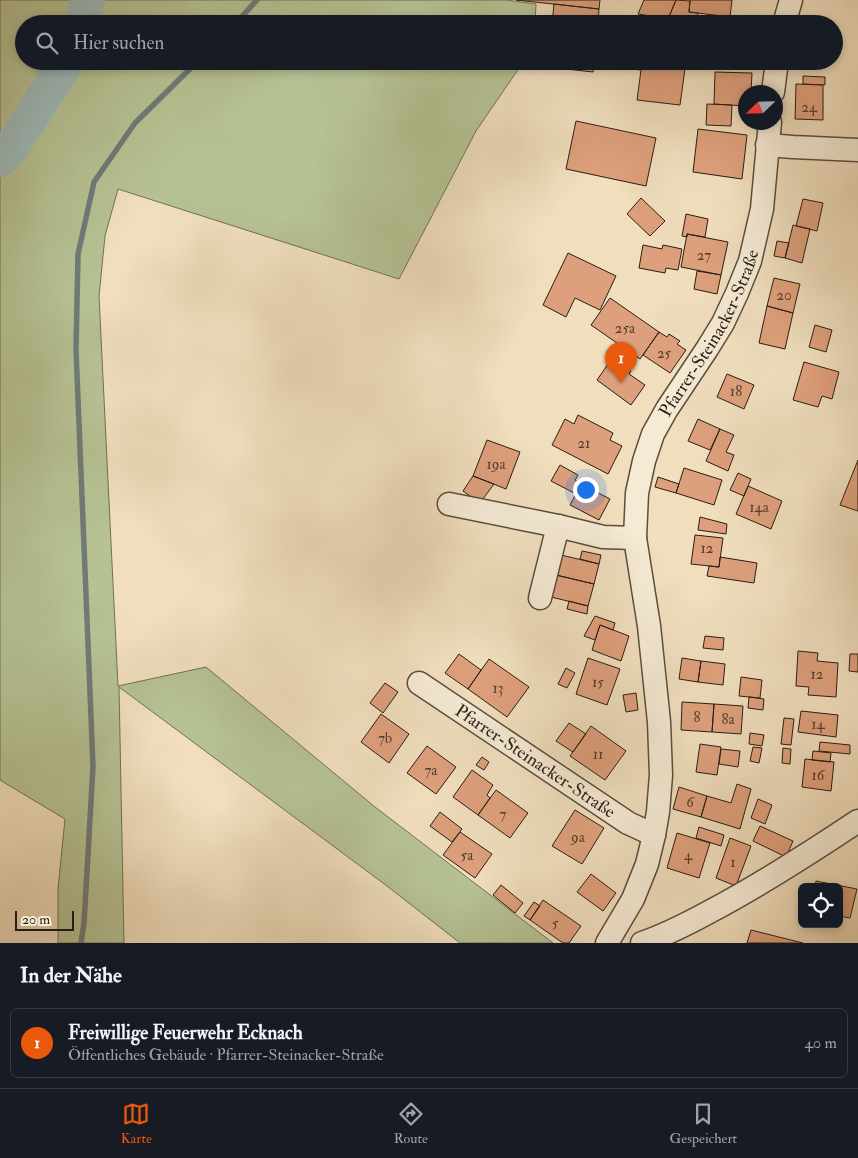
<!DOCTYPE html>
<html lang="de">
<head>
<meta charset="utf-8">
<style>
	:root { --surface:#171b24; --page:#20242c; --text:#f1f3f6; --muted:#9ea1a6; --line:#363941; --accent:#ea580c }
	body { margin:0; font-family:"IM FELL Double Pica",serif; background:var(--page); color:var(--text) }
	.controls { position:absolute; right:15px; bottom:15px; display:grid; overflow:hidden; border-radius:8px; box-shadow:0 2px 8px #0003 }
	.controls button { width:45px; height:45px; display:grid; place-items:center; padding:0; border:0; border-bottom:1px solid var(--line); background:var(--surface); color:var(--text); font:25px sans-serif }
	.compass { position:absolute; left:738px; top:85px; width:45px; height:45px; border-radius:50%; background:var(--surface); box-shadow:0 2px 8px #0003; rotate:247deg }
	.scale { position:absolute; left:15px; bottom:12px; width:59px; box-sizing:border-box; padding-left:5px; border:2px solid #291d17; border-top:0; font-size:14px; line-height:18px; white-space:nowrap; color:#291d17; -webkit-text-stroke:4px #f5ead4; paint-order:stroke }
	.you { position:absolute; left:585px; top:489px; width:18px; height:18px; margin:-12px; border:4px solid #fff; border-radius:50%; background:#1a73e8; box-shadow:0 0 0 8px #1a73e833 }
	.badge { display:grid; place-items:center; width:32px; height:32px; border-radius:50%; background:var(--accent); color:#fff; font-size:16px; font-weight:700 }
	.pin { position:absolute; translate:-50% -41px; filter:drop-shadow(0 1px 2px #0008) }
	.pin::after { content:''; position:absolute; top:26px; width:18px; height:15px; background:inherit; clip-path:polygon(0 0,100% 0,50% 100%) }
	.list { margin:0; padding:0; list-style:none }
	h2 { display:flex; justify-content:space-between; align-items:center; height:65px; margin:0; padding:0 20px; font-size:21px }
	h2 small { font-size:16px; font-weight:400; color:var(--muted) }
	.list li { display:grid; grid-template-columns:32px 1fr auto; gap:15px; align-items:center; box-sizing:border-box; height:70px; margin:0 10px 10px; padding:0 10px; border:1px solid var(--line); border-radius:8px }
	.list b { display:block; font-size:19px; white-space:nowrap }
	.list p { margin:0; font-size:16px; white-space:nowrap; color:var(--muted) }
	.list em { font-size:16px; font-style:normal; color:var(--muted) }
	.icon { flex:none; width:28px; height:28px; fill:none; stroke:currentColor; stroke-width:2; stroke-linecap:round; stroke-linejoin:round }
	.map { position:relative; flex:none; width:858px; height:943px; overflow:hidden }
	.search { position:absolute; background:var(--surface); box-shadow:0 2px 8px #0003; left:15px; right:15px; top:15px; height:55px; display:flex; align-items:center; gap:12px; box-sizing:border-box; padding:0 18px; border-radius:28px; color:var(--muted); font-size:19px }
	.sheet { height:145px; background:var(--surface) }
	nav { display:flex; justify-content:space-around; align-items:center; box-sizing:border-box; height:70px; border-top:1px solid var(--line); background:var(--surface); font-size:14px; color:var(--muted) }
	nav a { display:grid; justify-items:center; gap:2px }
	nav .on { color:var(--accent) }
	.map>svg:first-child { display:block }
</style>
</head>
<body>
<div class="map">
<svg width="858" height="943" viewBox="0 0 858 943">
	<rect width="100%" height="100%" fill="#f0debd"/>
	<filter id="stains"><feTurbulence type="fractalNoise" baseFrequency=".004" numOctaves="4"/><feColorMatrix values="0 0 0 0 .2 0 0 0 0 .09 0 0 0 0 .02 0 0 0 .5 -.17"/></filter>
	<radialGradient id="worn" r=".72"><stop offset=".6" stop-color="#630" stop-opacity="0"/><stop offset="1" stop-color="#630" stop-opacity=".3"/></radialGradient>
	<path fill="#b6c294" stroke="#707056" d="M0,0H506L536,4L535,24H24V61H522L517,71L476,131L399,279L118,189L105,236L99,296L118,686L206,667L375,807L553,943H460L387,886L119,687L124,943H58V889L65,819L0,780Z"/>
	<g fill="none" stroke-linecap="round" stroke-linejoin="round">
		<path stroke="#6f7b79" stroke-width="5.5" d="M235,24L257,0
			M81,943L84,923L88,854L93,766L76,350L78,254L94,182L135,123L198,61"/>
		<path stroke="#9dbaba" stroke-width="35" d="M82,24L88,0
			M0,160L11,148L67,61"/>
	</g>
	<path fill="#dea07c" stroke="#291d17" d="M516,0H600L599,9Z
		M644,0H676L668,19L638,14Z
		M676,0L690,1L689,12L698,13L697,22L668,19Z
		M690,0H732L730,17L689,12Z
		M554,4L599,9L598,24H552Z
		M548,61H594L593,72L548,67Z
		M631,61H686L680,105L637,100L641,70L630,69Z
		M715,72L752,73L751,92H746V106L714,104Z
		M803,76L825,77V85L803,84Z
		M796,84L823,85V120L795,119Z
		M707,104L732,105L731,126L706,125Z
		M576,121L656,138L646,186L566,169Z
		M698,129L747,135L742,179L693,172Z
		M641,198L665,221L650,236L627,214Z
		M803,199L823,203L817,231L796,226Z
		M686,214L708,219L705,237L687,234V237L682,236Z
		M793,225L810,229L802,263L785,258Z
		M687,234L728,242L721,275L681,267Z
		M777,241L789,243L785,258L774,256Z
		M643,245L662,249L663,245L682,249L678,270L666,268L665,273L639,268Z
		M568,253L616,276L600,310L575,298L566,317L543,305Z
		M697,271L721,275L717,294L694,289Z
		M774,278L800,284L793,313L767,306Z
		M610,298L659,332L640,359L591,325Z
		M767,306L793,313L785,349L759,343Z
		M815,325L832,330L826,352L809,347Z
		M659,332L667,337L669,334L680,341L677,344L686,350L670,373L643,355Z
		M613,357L631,371L629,374L645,385L631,405L597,380Z
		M804,362L839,372L832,399L822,396L818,407L793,400Z
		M727,374L754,385L744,409L717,397Z
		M578,415L613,433L610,440L622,446L608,474L552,445L565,419L574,424Z
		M698,419L720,429L710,450L688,441Z
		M720,429L734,435L726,452L734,455L728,471L706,461Z
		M487,440L520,452L506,489L473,476Z
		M858,460V511L840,505Z
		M560,465L578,475L575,480L581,484L576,494L551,481Z
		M684,468L722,480L714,505L676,493Z
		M738,473L751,479L744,496L730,490Z
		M473,476L494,484L480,503L463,491Z
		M658,477L679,484L676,493L655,487Z
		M581,484L610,499L599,520L570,505Z
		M748,486L782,501L771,529L736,514Z
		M700,517L727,524L726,534L698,530Z
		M695,535L723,538L719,567L691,564Z
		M582,551L601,555L599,564L580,559Z
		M561,555L599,564L594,584L556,575Z
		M720,557L757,563L754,583L707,576L709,566L719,567Z
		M556,575L594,584L588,606L551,597Z
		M569,601L588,606L587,614L567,609Z
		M595,616L615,623L613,630L600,625L595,640L584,636Z
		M600,625L629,636L621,661L592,650Z
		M705,636L724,638L723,650L703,648Z
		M798,651L818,653L817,661L838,663L836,697L808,695L809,687L796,686Z
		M459,654L481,670L468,689L445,673Z
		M850,654H858V672L849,671Z
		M588,658L620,669L607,705L576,694Z
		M682,658L701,661L698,682L679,679Z
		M489,659L529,687L507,717L468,689Z
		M701,661L725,664L723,685L698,682Z
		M566,668L575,673L567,688L558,684Z
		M741,677L762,680L760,698L739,696Z
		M385,683L398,692L383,713L370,703Z
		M636,693L638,710L626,712L623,695Z
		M749,697L764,699L763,710L748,708Z
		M682,702L714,704L712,732L681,730Z
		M714,704L743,706L741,734L712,732Z
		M801,711L838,715L836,737L798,732Z
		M381,714L409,734L389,763L361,742Z
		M784,718L794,719L791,745L781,744Z
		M569,723L586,734L573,752L556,741Z
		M591,726L626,751L605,780L570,756Z
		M750,733L764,735L762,746L749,744Z
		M820,742L850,745V754L819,751Z
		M700,744L721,747L717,775L696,772Z
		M427,746L456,767L436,794L407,773Z
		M753,747L762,748L759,763L750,761Z
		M783,748L791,749L790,764L782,763Z
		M721,749L740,751L738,767L719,764Z
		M813,751L831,753L830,762L812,760Z
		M482,757L489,762L484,770L476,765Z
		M805,759L834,762L831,791L802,787Z
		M472,770L493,785L487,795L490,798L478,815L453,797Z
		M737,784L751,789L740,829L701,817L707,796L731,803Z
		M679,787L707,796L701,817L673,809Z
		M496,790L528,813L510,838L478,815Z
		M758,799L772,805L765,824L751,818Z
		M575,810L604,828L582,864L552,846Z
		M440,812L462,829L452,842L430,826Z
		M760,826L793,841L786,857L753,841Z
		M699,827L724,835L721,846L696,838Z
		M460,832L492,854L475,878L443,855Z
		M677,833L710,843L699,878L667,868Z
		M730,838L751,846L736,886L716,878Z
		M591,874L616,893L603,911L577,892Z
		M816,881L857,889L850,918L839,916V887H815Z
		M501,885L523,903L515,913L493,895Z
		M543,900L581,926L569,943H563L530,920Z
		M534,902L540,906L530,920L524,916Z
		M751,930L803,943H747Z"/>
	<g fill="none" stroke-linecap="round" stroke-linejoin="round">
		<g stroke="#5b4d40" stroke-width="25">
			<g id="minor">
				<path d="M784,24L791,0"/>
				<path d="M773,92L777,61"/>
				<path d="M767,145L793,147L858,150"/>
				<path d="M449,504L558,526L603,537L635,538"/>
				<path d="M540,598L558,526"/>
				<path id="s1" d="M419,683L628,823L654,835"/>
				<path id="s2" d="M607,943L633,899L647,864L654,835L658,812L661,775L659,722L649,626L635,538L637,493L644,461L653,434L667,409L707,349L723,323L737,293L750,261L762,209L770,122"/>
				<path d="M642,943C666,935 689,923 711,911C762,884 810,853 858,821"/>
			</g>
		</g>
		<use href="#minor" stroke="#f5ead4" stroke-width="22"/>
	</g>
	<g text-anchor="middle" stroke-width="4.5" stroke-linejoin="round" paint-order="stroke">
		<g font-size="15" fill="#563e30">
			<text x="809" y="112">24</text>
			<text x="704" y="260">27</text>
			<text x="784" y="300">20</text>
			<text x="625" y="333">25a</text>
			<text x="664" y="358">25</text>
			<text x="736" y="396">18</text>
			<text x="584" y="448">21</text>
			<text x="496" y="469">19a</text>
			<text x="759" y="512">14a</text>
			<text x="707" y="553">12</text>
			<text x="817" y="679">12</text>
			<text x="598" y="687">15</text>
			<text x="498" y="693">13</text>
			<text x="697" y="722">8</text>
			<text x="728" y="724">8a</text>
			<text x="818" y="729">14</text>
			<text x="385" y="743">7b</text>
			<text x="598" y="759">11</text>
			<text x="431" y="775">7a</text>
			<text x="818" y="780">16</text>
			<text x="690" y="807">6</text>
			<text x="503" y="819">7</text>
			<text x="578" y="842">9a</text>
			<text x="467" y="860">5a</text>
			<text x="688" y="860">4</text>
			<text x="733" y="867">1</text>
			<text x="555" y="928">5</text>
		</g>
		<g font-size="18" fill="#291d17" stroke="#f5ead4">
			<text dy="6" stroke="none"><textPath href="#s2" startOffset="640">Pfarrer-Steinacker-Straße</textPath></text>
			<text dy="6" stroke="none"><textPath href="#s1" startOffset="140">Pfarrer-Steinacker-Straße</textPath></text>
		</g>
	</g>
	<rect width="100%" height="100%" filter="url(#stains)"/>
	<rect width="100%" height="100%" fill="url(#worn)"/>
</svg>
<div class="controls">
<button><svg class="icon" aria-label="locate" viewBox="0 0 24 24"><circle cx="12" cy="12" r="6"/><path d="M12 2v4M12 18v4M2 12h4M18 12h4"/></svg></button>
</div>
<svg class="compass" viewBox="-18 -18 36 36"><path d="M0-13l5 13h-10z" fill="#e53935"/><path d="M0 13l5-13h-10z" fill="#9ea1a6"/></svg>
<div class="scale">20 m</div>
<div class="you"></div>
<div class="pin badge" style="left:621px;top:383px">1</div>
<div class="search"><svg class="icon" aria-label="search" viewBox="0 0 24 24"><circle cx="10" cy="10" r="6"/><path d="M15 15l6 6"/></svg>Hier suchen</div>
</div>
<section class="sheet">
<h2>In der Nähe<small></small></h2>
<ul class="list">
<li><span class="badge">1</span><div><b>Freiwillige Feuerwehr Ecknach</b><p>Öffentliches Gebäude · Pfarrer-Steinacker-Straße</p></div><em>40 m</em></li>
</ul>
</section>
<nav>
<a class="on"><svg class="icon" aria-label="map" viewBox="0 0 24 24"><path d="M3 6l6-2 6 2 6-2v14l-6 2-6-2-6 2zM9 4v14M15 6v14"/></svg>Karte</a>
<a><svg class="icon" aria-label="directions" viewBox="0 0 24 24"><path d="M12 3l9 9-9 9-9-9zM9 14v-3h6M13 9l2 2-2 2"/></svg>Route</a>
<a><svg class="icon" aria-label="saved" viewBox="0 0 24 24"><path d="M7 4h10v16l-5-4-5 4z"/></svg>Gespeichert</a>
</nav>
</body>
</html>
